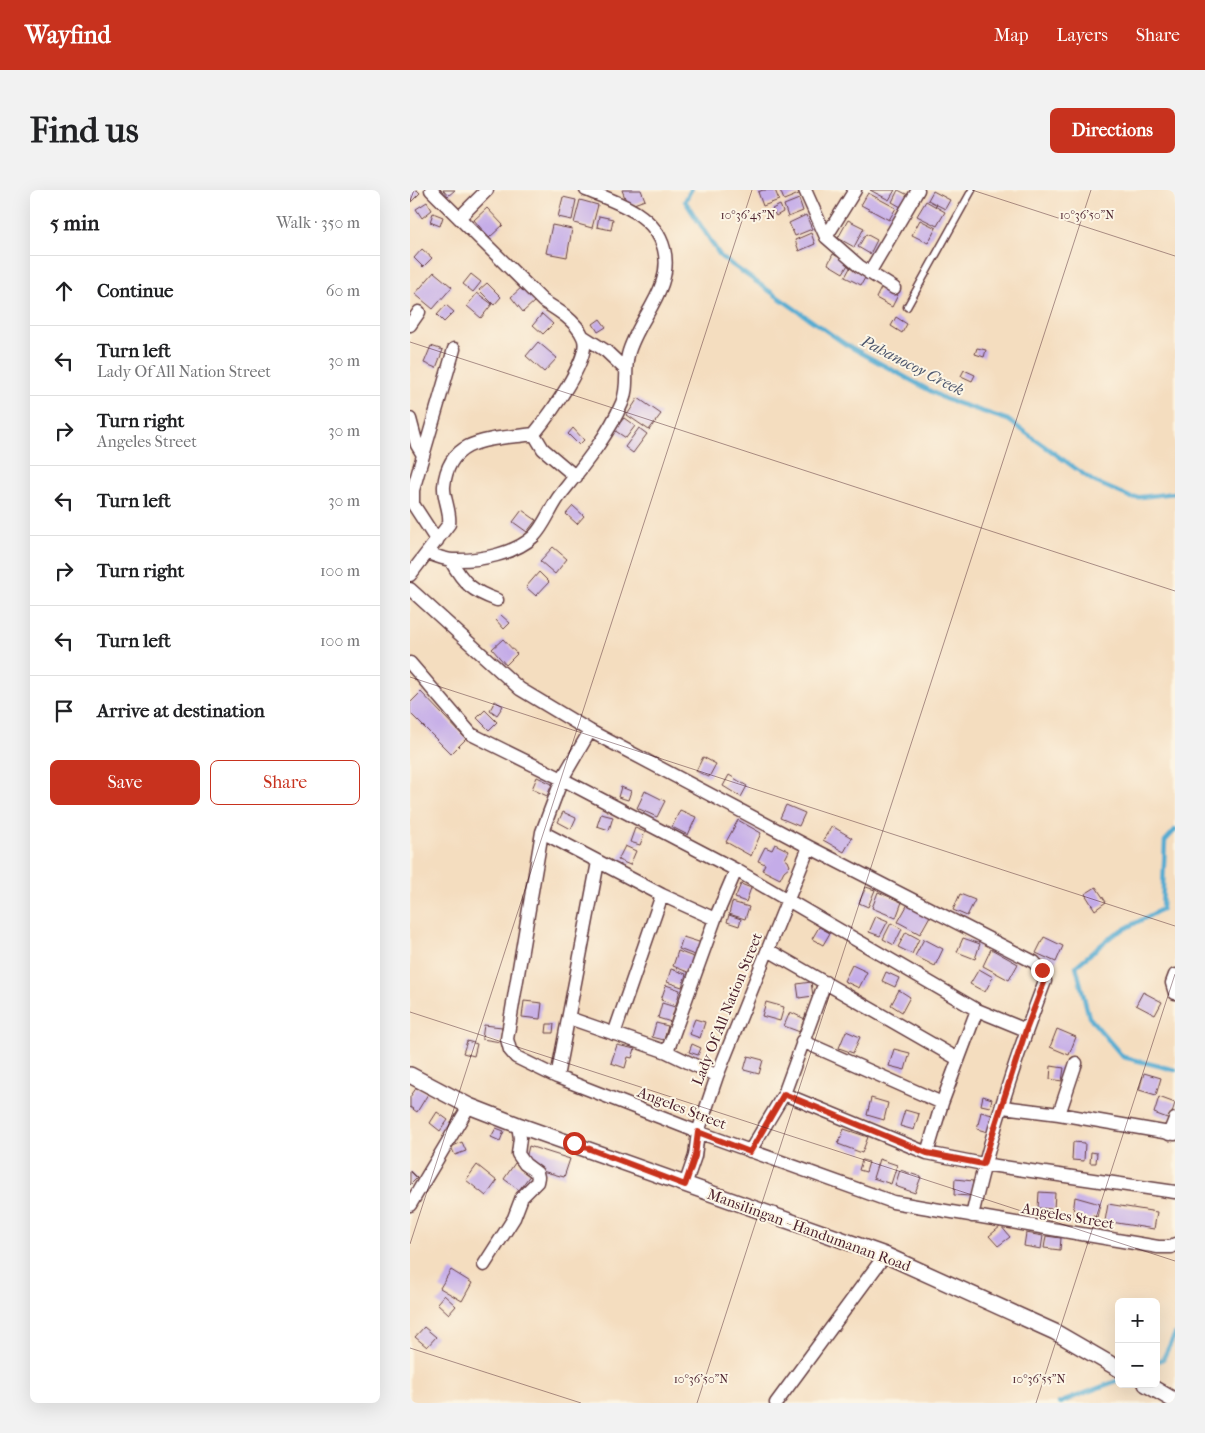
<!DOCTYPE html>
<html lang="en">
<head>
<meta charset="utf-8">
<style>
	:root { --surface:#fff; --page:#f2f2f2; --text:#202124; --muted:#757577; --line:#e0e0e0; --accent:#c8321e }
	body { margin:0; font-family:"IM FELL French Canon",serif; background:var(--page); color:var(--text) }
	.controls { position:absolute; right:15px; bottom:15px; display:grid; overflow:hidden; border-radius:8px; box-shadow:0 5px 20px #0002 }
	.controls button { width:45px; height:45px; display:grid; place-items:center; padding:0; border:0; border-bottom:1px solid var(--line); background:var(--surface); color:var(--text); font:25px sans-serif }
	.stop { position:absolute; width:15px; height:15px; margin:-11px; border:4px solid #c8321e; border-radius:50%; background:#fff }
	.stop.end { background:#c8321e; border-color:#fff; box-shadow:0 1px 5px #0008 }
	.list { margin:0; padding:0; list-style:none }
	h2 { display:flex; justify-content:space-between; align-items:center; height:65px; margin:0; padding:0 20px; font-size:21px }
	h2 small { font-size:16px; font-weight:400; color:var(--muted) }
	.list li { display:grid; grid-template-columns:32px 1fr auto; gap:15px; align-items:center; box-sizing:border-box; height:70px; padding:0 20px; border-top:1px solid var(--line) }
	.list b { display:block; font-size:19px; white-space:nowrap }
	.list p { margin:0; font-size:16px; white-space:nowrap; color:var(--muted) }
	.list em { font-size:16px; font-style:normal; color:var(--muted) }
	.actions { display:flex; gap:10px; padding:15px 20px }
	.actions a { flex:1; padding:11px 0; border:1px solid var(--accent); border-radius:8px; text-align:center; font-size:18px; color:var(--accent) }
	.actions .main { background:var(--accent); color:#fff }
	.icon { flex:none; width:28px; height:28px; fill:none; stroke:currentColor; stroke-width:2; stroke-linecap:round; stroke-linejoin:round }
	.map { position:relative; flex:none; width:765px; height:1213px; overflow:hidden; border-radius:8px }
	header { display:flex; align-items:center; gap:30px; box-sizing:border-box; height:70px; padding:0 25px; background:var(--accent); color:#fff }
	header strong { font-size:24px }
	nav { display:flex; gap:28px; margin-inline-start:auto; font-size:18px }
	.intro { display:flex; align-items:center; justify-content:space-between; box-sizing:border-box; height:120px; padding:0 30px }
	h1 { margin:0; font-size:35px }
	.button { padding:12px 22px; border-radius:8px; background:var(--accent); color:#fff; font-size:18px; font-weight:700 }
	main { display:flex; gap:30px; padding:0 30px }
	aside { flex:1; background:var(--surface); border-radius:8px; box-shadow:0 5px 20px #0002 }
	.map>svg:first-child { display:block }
</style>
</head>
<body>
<header>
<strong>Wayfind</strong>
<nav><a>Map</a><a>Layers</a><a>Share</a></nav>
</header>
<div class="intro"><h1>Find us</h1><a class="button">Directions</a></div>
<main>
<aside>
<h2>5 min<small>Walk · 350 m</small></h2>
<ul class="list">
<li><svg class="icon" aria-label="ahead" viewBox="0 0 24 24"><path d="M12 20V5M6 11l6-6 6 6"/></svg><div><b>Continue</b></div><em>60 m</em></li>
<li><svg class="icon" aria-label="left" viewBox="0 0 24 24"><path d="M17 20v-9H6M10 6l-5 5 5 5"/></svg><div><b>Turn left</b><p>Lady Of All Nation Street</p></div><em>30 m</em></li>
<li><svg class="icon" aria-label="right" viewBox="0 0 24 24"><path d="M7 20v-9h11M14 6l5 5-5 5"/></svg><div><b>Turn right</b><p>Angeles Street</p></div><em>30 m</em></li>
<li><svg class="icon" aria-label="left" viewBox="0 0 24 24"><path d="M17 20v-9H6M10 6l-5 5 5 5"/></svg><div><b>Turn left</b></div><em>30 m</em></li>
<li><svg class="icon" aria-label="right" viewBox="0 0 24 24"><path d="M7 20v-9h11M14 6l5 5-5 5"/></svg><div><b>Turn right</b></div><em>100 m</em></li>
<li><svg class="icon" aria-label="left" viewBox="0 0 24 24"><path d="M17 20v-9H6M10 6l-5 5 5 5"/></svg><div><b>Turn left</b></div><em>100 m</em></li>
<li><svg class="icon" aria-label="arrive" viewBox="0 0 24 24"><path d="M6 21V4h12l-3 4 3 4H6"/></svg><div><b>Arrive at destination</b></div></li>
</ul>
<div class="actions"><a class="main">Save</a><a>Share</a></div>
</aside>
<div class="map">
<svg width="765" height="1213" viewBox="0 0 765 1213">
	<rect width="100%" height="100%" fill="#fcf5e5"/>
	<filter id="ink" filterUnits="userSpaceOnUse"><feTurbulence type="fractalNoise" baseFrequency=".02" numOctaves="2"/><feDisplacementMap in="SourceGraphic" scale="10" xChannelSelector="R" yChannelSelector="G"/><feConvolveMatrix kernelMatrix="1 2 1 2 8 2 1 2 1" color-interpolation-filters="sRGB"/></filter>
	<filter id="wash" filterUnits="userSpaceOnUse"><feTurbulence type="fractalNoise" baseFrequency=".0096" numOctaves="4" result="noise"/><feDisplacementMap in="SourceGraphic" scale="20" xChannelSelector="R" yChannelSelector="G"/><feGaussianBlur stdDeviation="1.12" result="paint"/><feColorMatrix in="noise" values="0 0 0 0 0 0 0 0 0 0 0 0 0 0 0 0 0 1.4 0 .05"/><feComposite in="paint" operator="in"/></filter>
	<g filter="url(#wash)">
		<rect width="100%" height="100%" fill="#f4ddbf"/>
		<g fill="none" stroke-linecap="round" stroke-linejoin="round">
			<path stroke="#55abd1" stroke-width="4.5" d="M281,0L275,11L311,67L435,154L535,209L598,230L683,291L722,308L765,303
				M765,640L755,651L752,719L703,745L666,776L679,827L713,867L765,880
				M746,1172L753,1169L765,1144
				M649,1213L709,1190"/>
		</g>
		<g id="blocks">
			<path fill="#c4ace8" d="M0,0H7L10,3L1,12Z
				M33,0H45L38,6Z
				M212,0H231L235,10L218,16Z
				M353,0H365L369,10L353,16L348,2Z
				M370,0H390L391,3L374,10Z
				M460,0H485L479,10Z
				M488,0L498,5L491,17L482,12Z
				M523,1L540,10L535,19L518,10Z
				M458,3L486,18L479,30L451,15Z
				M153,7L166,10L162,30L148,27Z
				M389,9L393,21L378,27L374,15Z
				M170,10L188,15L182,38L164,33Z
				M516,11L535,22L527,36L507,26Z
				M17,12L22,20L12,28L6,19Z
				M370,15L373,22L366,26L362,19Z
				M77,18L93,35L79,48L64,30Z
				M23,23L33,27L30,36L20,32Z
				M396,25L402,39L385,46L379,33Z
				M189,26L203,29L201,40L187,37Z
				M438,30L454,38L444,57L428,48Z
				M510,30L526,38L518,53L502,45Z
				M142,35L162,39L157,67L136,63Z
				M401,43L405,54L389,61L385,50Z
				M456,44L467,50L460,64L448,57Z
				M12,59L22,68L13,77L4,68Z
				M423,64L439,73L433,83L418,74Z
				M440,78L456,86L451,95L435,87Z
				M24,82L42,97L23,119L5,104Z
				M61,84L71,92L63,102L53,94Z
				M77,93L91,107L84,115L69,100Z
				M472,96L488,105L482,117L466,108Z
				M112,97L125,111L113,122L101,107Z
				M67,103L82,114L71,128L57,116Z
				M36,115L44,122L34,132L27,125Z
				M132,124L143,134L133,144L123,135Z
				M486,127L497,134L492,143L481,136Z
				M190,129L196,137L188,142L183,134Z
				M128,152L147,168L134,182L116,166Z
				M21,156L33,160L26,178L14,173Z
				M567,158L576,160L574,167L565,164Z
				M554,180L565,185L562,191L551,186Z
				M228,208L251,224L239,240L217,225Z
				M214,228L225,236L216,248L204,240Z
				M163,238L174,250L169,255L158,244Z
				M229,238L237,244L223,263L215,257Z
				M163,316L174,326L167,334L156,324Z
				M112,320L126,330L117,342L103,332Z
				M143,357L157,369L145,384L130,371Z
				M129,382L139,392L126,406L116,397Z
				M91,425L100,433L94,439L86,430Z
				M93,449L107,464L96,475L82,459Z
				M11,502L56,549L41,564L0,523V513Z
				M85,511L93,516L87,525L80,520Z
				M75,520L87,532L79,540L67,528Z
				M293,567L306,574L299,587L286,581Z
				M319,585L337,596L331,607L313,596Z
				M127,587L142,594L137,606L122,599Z
				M211,597L221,601L218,610L208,607Z
				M235,601L255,611L247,627L227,618Z
				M376,615L395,623L389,636L370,628Z
				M270,620L286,627L278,645L262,637Z
				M153,622L166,628L161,639L148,632Z
				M191,624L203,627L199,640L187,636Z
				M328,630L351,643L341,666L316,652Z
				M422,636L442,648L434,662L413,650Z
				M225,638L235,642L230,655L220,652Z
				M365,654L379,661L375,669L378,671L380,676L374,681L370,689L352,680L355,674L348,671L355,657L362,660Z
				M215,656L226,661L220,675L208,670Z
				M331,694L341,698L336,712L325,708Z
				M456,697L465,700L458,717L449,713Z
				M686,697L696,712L685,720L675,704Z
				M468,702L492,712L486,728L462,718Z
				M550,704L565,710L557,726L543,720Z
				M322,712L339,717L335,729L319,724Z
				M498,714L520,726L510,744L488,732Z
				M319,725L331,729L329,736L317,732Z
				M466,726L478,731L470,746L459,742Z
				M481,733L492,739L484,755L473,749Z
				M409,737L420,743L413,755L402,749Z
				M496,742L509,749L502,764L488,757Z
				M273,747L292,753L287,766L269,759Z
				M634,747L653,756L646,772L626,763Z
				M553,748L570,754L565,769L547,762Z
				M514,749L533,759L525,776L505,766Z
				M581,759L608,774L599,790L573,776Z
				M268,761L286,768L280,783L263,776Z
				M442,775L457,782L449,798L434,791Z
				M261,779L276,784L272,797L257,792Z
				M569,779L583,787L575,802L560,794Z
				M476,782L489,788L485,797L472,791Z
				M401,792L403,806L389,808L387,794Z
				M256,795L270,800L266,815L251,810Z
				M489,800L500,807L492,822L481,815Z
				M733,802L752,812L745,825L726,815Z
				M114,811L132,813L130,829L112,827Z
				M356,812L374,817L370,831L352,826Z
				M252,813L265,817L261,832L248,828Z
				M380,822L395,829L390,842L374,836Z
				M285,829L295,832L290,848L279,844Z
				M246,833L258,836L254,850L242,847Z
				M137,834H144L143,843H136Z
				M74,835L92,837L91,852L72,849Z
				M647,839L666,847L659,865L640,857Z
				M436,841L450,847L443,863L429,858Z
				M57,851L67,854L64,866L53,863Z
				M282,854L291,858L288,865L279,862Z
				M207,855L225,859L222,868L218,867L215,878L201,873Z
				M484,859L500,863L495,880L479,876Z
				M338,866L353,870L349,884L334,880Z
				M641,876L654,878L652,891L640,889Z
				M734,883L751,888L746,905L729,900Z
				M7,897L18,904L7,922L0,917V907Z
				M573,906L582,909L580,917L571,915Z
				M749,907L765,913L760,929L744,923Z
				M461,908L478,913L474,930L457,925Z
				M495,920L509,924L504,940L490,936Z
				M27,922L38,930L30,941L20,933Z
				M571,922L586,926L581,943L567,939Z
				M86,938L94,941L90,951L81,947Z
				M434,939L458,947L452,963L428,954Z
				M52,952L56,961L45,965L41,957Z
				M663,952L675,953L674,971L662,970Z
				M119,956L160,969L154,987L132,981L116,968Z
				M681,962L687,963L686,973H680Z
				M469,969L487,975L481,994L463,988Z
				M452,970L459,972L456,982L449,980Z
				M105,973L121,984L109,1000L94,989Z
				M67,975L87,991L76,1006L56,990Z
				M490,980L511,987L505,1003L485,996Z
				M0,981L7,988L0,995Z
				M545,989L563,991L561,1006L544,1005Z
				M629,1002L645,1003L644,1019L628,1018Z
				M665,1007L690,1014L687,1027L683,1026L682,1029L666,1026V1024L663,1023Z
				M698,1014L747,1022L744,1039L695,1031Z
				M591,1036L600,1047L588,1056L579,1046Z
				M616,1043L633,1046L631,1059L614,1056Z
				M636,1046L651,1048L650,1060L634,1058Z
				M41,1080L62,1093L52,1111L30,1098Z
				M34,1105L46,1116L39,1124L27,1113Z
				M14,1137L26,1147L17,1157L5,1147Z"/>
		</g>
	</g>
	<g filter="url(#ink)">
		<use href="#blocks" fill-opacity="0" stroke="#643c41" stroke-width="1"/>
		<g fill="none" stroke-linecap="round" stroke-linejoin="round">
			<g stroke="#643c41" stroke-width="9">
				<path id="service" d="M497,117L562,0"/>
			</g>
			<g stroke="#643c41" stroke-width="15">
				<path id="minor" d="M395,0L416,47L449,76L484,98
					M49,28L77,0
					M416,47L445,0
					M459,83L508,0
					M0,135L9,122
					M174,147L196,161L216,180
					M0,229L7,255L13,265
					M124,244L133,259L166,287
					M27,351L3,314V300L44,159
					M17,363C25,365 35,370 43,370C69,371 105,364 124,346C135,335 141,316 151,304C173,276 198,246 212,213C219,197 214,181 218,165C227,129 264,99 254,59C245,24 207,12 176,0
					M41,371C54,394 62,401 87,410
					M0,385L39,334C41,321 33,308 34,296C39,245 84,250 124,244C137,228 183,167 173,147C166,131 148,120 133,111L21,0
					M0,399L110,499L180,541L399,657L624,772L631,780L635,791C606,867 580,946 562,1026
					M0,473L61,544L152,589L326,680L567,820L616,840
					M180,541L152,589L132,642L97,849L100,860L106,867L147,887L288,942L483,1012L748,1057H761L765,1054
					M132,642L252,705L305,729
					M358,760L548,869
					M765,785L762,793L765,803
					M159,828L257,862L307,886
					M204,844L252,705
					M392,851L532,913
					M257,862L305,729L326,680
					M147,887L188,672
					M374,904L517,963L573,974L765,1002
					M593,917L649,924L765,944
					M649,924L666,873
					M759,944L765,929
					M340,961L374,904L415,792
					M517,963L532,913L567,820
					M275,995L285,966L288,942L307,886L399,657
					M0,1015L59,916
					M74,1075L104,1028L112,1007L127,992L128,987L127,983L115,974L108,964L110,948L108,935
					M366,1213L475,1065"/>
			</g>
			<g stroke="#643c41" stroke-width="18">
				<path id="tertiary" d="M0,885L59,916L108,935L475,1065L645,1142L709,1179
					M736,1194L765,1211"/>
			</g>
			<use href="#service" stroke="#fff" stroke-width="6"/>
			<use href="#minor" stroke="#fff" stroke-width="12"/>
			<use href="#tertiary" stroke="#fff" stroke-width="15"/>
		</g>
	</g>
	<g fill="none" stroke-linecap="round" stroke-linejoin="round" filter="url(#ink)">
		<path stroke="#c8321e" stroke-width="6" d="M164,953L275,995L285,966L288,942L340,962L374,904L517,963L573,974L616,840L635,790L632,780"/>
	</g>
	<path fill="none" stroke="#4a1f2b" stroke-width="1" stroke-opacity="0.45" d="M562,0L765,66M0,11L4,0M0,152L765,401M0,487L765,736M0,822L765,1071M0,1054L342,0M0,1158L171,1213M287,1213L681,0M626,1213L765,784"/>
	<g text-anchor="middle" stroke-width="4" stroke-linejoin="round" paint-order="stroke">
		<g font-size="15" fill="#4a1f2b" stroke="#fcf5e5">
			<text transform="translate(317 819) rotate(-68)" y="5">Lady Of All Nation Street</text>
			<text transform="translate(272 918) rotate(21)" y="5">Angeles Street</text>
			<text transform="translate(658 1026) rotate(10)" y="5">Angeles Street</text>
			<text transform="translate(399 1040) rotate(20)" y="5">Mansilingan - Handumanan Road</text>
		</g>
		<g font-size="16" font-style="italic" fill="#4e576d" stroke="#fcf5e5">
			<text transform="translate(503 175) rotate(27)" y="6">Pahanocoy Creek</text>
		</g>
	</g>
	<g font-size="12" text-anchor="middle" fill="#4a1f2b" stroke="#fcf5e5" stroke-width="4" stroke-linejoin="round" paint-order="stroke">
		<text x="338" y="29">10°36'45"N</text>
		<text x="677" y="29">10°36'50"N</text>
		<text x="629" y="1193">10°36'55"N</text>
		<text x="291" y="1193">10°36'50"N</text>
	</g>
</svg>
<div class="controls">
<button>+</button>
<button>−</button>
</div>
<div class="stop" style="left:164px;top:953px"></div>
<div class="stop end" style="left:632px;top:780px"></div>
</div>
</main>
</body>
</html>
